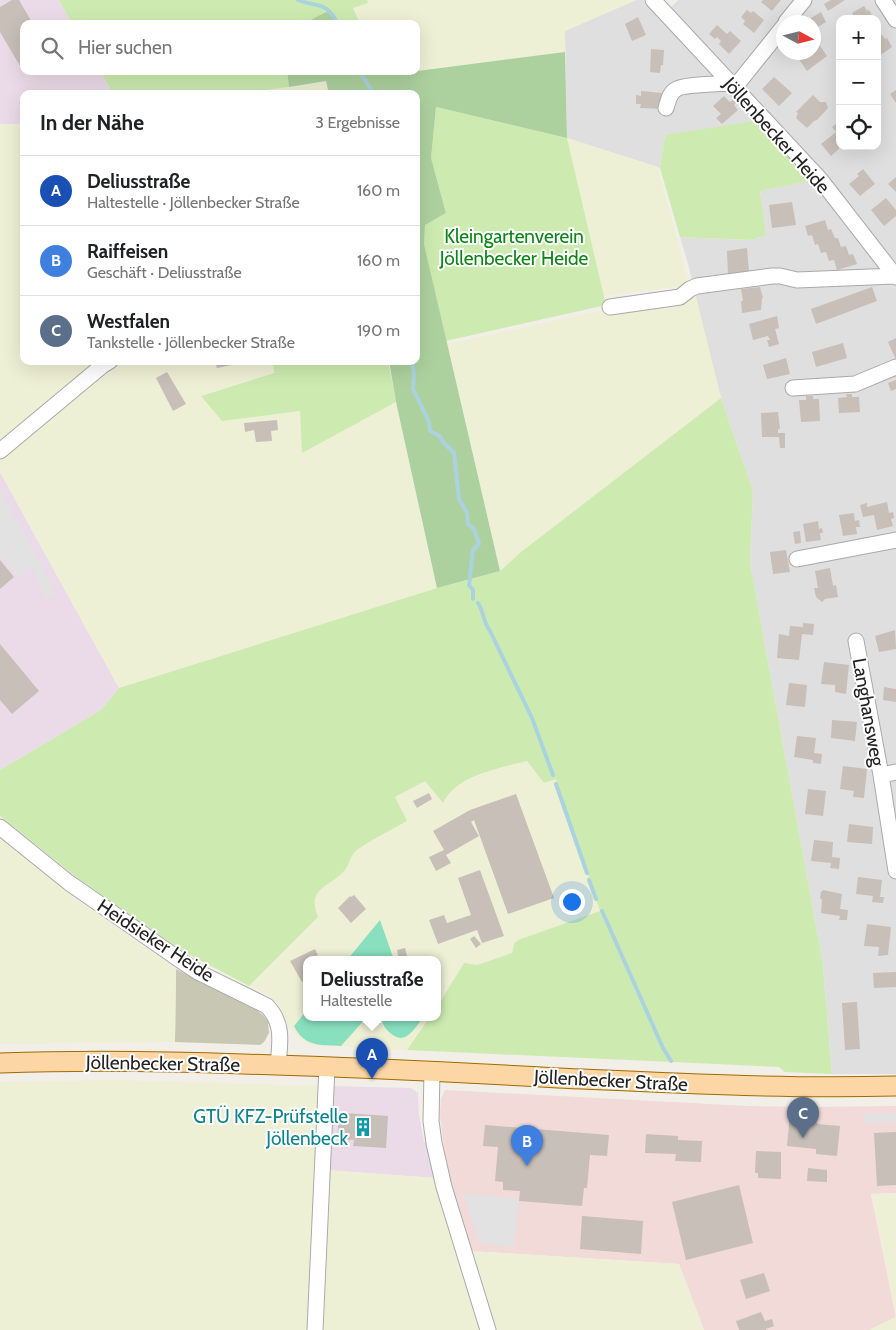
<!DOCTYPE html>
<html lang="de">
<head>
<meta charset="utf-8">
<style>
	:root { --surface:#fff; --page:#f2f2f2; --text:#202124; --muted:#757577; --line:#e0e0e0; --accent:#b45309 }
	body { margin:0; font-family:Cabin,sans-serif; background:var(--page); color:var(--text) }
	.controls { position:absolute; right:15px; top:15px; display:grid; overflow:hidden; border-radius:10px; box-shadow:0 5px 20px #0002 }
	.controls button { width:45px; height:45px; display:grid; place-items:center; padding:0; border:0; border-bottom:1px solid var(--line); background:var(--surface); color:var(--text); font:25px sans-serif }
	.compass { position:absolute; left:776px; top:15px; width:45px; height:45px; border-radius:50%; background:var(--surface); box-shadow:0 5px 20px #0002; rotate:97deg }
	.you { position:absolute; left:571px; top:901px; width:18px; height:18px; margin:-12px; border:4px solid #fff; border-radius:50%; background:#1a73e8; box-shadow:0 0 0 8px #1a73e833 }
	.badge { display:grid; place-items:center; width:32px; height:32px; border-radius:50%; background:var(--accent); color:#fff; font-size:16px; font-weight:700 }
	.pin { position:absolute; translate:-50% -41px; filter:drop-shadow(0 1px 2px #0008) }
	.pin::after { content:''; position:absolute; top:26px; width:18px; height:15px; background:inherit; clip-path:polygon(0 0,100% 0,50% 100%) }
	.popup { position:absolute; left:303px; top:956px; width:138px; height:65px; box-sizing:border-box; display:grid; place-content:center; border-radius:10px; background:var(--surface); filter:drop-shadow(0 1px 4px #0005); font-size:16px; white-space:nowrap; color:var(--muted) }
	.popup b { font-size:19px; color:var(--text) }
	.popup::after { content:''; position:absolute; left:50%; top:100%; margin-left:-10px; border:10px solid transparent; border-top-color:var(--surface) }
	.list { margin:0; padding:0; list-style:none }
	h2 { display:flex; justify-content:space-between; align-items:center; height:65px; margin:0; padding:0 20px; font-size:21px }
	h2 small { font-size:16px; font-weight:400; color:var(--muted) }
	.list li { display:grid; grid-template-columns:32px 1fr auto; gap:15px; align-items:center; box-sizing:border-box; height:70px; padding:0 20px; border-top:1px solid var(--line) }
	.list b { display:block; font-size:19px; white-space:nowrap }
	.list p { margin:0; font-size:16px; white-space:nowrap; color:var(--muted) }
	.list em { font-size:16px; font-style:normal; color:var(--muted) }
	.icon { flex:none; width:28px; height:28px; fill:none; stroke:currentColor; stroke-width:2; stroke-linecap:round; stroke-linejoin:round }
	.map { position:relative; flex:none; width:896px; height:1330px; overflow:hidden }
	.search { position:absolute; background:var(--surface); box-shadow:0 5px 20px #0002; left:20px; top:20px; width:400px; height:55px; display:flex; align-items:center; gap:12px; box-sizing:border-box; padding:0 18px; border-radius:10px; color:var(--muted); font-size:19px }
	.panel { position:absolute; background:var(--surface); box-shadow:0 5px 20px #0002; left:20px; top:90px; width:400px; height:275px; border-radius:10px }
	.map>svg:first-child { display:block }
</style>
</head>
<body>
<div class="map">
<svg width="896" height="1330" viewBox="0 0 896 1330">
	<rect width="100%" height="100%" fill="#f2efe9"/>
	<path fill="#e0dfdf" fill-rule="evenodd" d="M636,0H643L660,19L678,0H896V1074H832L823,965L750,563L753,491L721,398L703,329L689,267L680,237L751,240L766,235L760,191L809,181L665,135L660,168L567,138L565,31ZM840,19H877V146H840ZM784,22H814V52H784Z"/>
	<path fill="#f2dad9" d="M445,1090L747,1106L813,1107L896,1106V1193L871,1194L896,1317L869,1330H704L679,1264L470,1251L448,1179L440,1116L441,1099Z"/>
	<path fill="#ebdbe8" d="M0,0H59L72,24H24V71H100L113,94H24V124H0Z
		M0,472L119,688L101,710L0,770Z
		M330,1086L411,1088L418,1093L419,1115L424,1142L427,1145L435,1178L326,1170Z"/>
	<path fill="#c7c7b4" d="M176,969L256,1009L264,1016L268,1022L269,1033L264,1042L260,1045L175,1042Z"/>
	<path fill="#eef0d5" d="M367,0H636L565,31V52L416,71V24H360L353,8L367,3Z
		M326,81L329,94H234L289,87Z
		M0,124H24V361H101L0,442Z
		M567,138L658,167L689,285L604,296Z
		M696,297L721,398L521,552L500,571L447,344L607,309L622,313Z
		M123,361H273L274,373L202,395L222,421L300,411L302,452L396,402L437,588L119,688L0,472V459L70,401L101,374Z
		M527,761L544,783L556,778L600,911L518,940L514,944L512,953L477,965L444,996L437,1007V960H307V1018H429L407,1050L308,1045L289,1028L284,1015L277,1002L266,994L249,986L318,917L315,909L314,900L319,890L345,870L354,852L406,821L394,797L426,781L448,793L461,783L492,770Z
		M0,838L73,897L176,969L175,1042L0,1044Z
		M115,1080L321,1086L311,1330H0V1082Z
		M326,1170L435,1178L482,1330H320Z
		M896,1193V1330H869L896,1317L871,1194Z
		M470,1251L679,1264L704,1330H494Z"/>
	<path fill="#cdebb0" d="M59,0H367L368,3L353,8L360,24H336L330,11L303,24H72Z
		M100,71H287L289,87L234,94H113Z
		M436,107L567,138L606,305L446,341L424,244L425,225L446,213L431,158Z
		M754,121L810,181L760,191L766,235L751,240L680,237L660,168L665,135Z
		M273,361H388L396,402L302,453L300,411L222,421L201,396L274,373Z
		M721,398L753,491L750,563L823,965L832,1074L785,1072L779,1067L407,1050L429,1018H437V1007L464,963L477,965L512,953L514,944L518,940L600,911L556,779L544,783L527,761C500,768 456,775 443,803L425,781L395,797L407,821C397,827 359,846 354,853C350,858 349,865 345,870C330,888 306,887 318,917L249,986L184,952L76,877L0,816V770L101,710L119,688L437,588L500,571L521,552Z"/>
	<path fill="#add19e" d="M330,10L336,24H303Z
		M565,52L567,138L436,107L431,158L446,213L425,225L424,244L500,571L437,588L396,402L389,361H416V94H329L326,81L289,87L287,71H387L402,73Z"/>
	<path fill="#88e0be" d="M380,920L394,960H347Z
		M307,1010V1018H366L341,1046C321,1045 304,1047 294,1026Z
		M382,1018H423C413,1030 405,1047 389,1032C385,1028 382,1024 382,1018Z"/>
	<path fill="#e2e2e2" d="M0,490L56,592L46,597L31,566L18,577L0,555Z
		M896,1113V1122L865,1123L864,1114Z
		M464,1194L519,1199L514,1247L479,1243Z"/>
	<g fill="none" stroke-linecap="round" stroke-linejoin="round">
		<path stroke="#aad3df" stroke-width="4" d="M298,0C319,8 325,0 338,24
			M359,71L374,94
			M412,361L414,374L413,389L429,422L430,431L440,436L443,442L454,453L459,499L467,513L468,524L474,529L479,544L473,550L469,585L473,590V599
			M478,603C484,612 483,622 490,631L532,718L553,775
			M556,784L587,873
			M589,880L596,899
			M602,911L663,1048L671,1061"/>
	</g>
	<path fill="#c7bfb8" d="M12,0H19L33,24H24V64L20,66L0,32V7Z
		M763,0H781L772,11L761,2Z
		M831,0H845L828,11L824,4Z
		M864,6L867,11L869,10L874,19H856L852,13Z
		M747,10L751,13L753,11L764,20L754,33L743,24L745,21L741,17Z
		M821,12L826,22L816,28L811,18Z
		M638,17L646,35L632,41L625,24Z
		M717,25L727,34L730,31L741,41L729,54L719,44L721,41L717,37L715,39L709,34Z
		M882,35L885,39L887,38L892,47L879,56L877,53V38Z
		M814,37L827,56L807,71L794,52H814Z
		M651,49L664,50L663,65H661L660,73L650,72Z
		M774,77L792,93L779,106L762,89Z
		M896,90V103L890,94Z
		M641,91L662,93L661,109L640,108L641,104H636V95L641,96Z
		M813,95L820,102H826L828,108L817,120L814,121L807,128L796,118L798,113L796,112Z
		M724,96L730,102L733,100L736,103L734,105L738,110L722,124L716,118L721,114L713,106Z
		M840,121V146H842L831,156L821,144L836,132L832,127Z
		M863,169L875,184L860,196L849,184L859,176L857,174Z
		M896,177V192L888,184Z
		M886,198L896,210V216L884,226L871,210Z
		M792,202L796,225L772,228L769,205Z
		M825,220L828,230L831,229L835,238H838L841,247L846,246L849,255L853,254L857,264L837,270L834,260L829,261L826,252L821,253L818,244L815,245L812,235L808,236L805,226Z
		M747,248L749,271L728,274L727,251Z
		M760,287L763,298H762L761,310L742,313L741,301H743L741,289Z
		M872,287L877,301L816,324L811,309Z
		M777,316L779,328L775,329L779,344L769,347L767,340H770L768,336L753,340L749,324Z
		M896,338V360L888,342Z
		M843,343L847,358L816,367L812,352Z
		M786,358L790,374L767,379L763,365Z
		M215,361H246V362L217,368Z
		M167,372L186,404L173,411L156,378Z
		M896,380V389L891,391L888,383Z
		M846,394H852V397H859L860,412L839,413L838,398L847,397Z
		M806,396H813V399H819L820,421L801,422L799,400H806Z
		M778,412L780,429H778V433H785V448H780L779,437H762L761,413Z
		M277,420L278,430L271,431L272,441L256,442L254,430L245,432L244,423Z
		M887,502L889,513L893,512L894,518L891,519L893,526L877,530L874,515L863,517L860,505L867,503V507Z
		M854,513L855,521L859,520L860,527H856L857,534L843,536L839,515Z
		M818,521L819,529L822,528L823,533H820L821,540L806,542L803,524Z
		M800,531L801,543L795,544L793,532Z
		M786,550L790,572L773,574L770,552Z
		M0,560L14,577L0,589Z
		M830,568L833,586L836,585L838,597L825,599L822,602L816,597L814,588H818L815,571Z
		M803,623L814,624L813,635L802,634L799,660L777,658L779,634L789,636L790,626L803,627Z
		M895,630L896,649L879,652L875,636Z
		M0,644L39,691L12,714L0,700Z
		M824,662L849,665L846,694L835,692V685L821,684Z
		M789,683L807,685L805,707L786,705Z
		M884,687L896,689V702L883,700Z
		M832,720L857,722L855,741L831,738Z
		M797,736L816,738L814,753L822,754L821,764L813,763V760L794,757Z
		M843,766L867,769L864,798L853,797L854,791L840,789Z
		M808,789L826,791L823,816L805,814Z
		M429,793L432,799L417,808L413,801Z
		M516,794L554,898L508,914L474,820L471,822L479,836L446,855L451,863L436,871L429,857L444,850L433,831L470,810Z
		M849,824L873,827L872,844L847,842Z
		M814,840L833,842L832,857L840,858L839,869L830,868L831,863L811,861Z
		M480,870L504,936L482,943L477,930L438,944L429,920L444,915L447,923L471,915L458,878Z
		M858,877L882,880L880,897H884L883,903L872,902L873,896L856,894Z
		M823,890L842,894L840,909L848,910L847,920H839L840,916L821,913L822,900L820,898L821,892Z
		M354,895L366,909L351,923L338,908L350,896L351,897Z
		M867,924L891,927L888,955L878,956L879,947L864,946Z
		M474,936L481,944L476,948L470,939Z
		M405,948L408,960H399L397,950Z
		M315,949L318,955L311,958L313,960H307V979L302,982L290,961Z
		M896,972V987L874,988L873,973Z
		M857,1002L860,1049L845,1050L842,1003Z
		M345,1113L388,1116L386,1148L353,1146L354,1140L337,1139L339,1116H345Z
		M790,1113L810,1115L818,1124L840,1126L837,1156L816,1154V1149L787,1146Z
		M485,1125L609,1135L607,1156L590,1155L587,1188H584L582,1206L519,1201L520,1191L503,1190V1182L495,1181L498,1147L483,1146Z
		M896,1132V1185L877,1186L874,1133Z
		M646,1134L678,1136V1140L702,1141L701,1162L675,1161L676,1154L645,1153Z
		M756,1151L781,1152V1179L758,1178V1173H755Z
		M808,1168L827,1170V1182L807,1181Z
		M739,1185L753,1243L686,1260L672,1202Z
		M582,1216L643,1221L641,1254L580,1249Z
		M764,1273L770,1291L746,1299L740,1280Z
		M761,1312L765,1321L772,1319L774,1326L766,1329V1330H739L736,1321Z"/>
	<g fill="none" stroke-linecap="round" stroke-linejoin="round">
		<g stroke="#a9a9a9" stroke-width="17">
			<path id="minor" d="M653,0L820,179L896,277
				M883,0L896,20
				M786,22L804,0
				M735,87L784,26
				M666,108C668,102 669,94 675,90C682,84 721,84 732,83
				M610,307L680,297L690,289L697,286L772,276H780L797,280L895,276
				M793,388L855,384L896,367
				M0,451L102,366L110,361
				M797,559L896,540
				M856,641L881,775L896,871
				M881,775L896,772
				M0,827L68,882L180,960L198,972L267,1006C284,1024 280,1042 278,1065
				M432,1071L431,1121L434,1143L444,1187L488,1330
				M315,1330L327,1067"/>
		</g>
		<g stroke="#a06b00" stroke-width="21">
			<path id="major" d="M0,1063C81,1060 162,1061 243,1064C348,1067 453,1072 558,1078C671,1083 783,1089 896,1086"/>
		</g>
		<use href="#minor" stroke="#fff" stroke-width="15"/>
		<use href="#major" stroke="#fcd6a4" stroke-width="19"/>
	</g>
	<defs>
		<g id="building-bare" transform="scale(1.5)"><path d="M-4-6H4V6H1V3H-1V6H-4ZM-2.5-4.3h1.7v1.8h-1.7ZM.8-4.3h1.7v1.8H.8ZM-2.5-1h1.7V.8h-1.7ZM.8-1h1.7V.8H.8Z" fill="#0f9aa8" stroke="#fff" stroke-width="2.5" paint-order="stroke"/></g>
	</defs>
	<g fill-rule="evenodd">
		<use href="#building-bare" x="363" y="1127"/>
	</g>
	<g text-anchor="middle" stroke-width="4" stroke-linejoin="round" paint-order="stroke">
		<g font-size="19" fill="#222" stroke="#fff">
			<text transform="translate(777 135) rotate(48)" y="7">Jöllenbecker Heide</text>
			<text transform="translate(869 712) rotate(80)" y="7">Langhansweg</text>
			<text transform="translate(156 940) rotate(33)" y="7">Heidsieker Heide</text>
			<text transform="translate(163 1063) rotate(1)" y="7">Jöllenbecker Straße</text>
			<text transform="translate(611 1080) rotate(3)" y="7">Jöllenbecker Straße</text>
		</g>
		<g font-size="19" fill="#0c8416" stroke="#fff">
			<text x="514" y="243">Kleingartenverein<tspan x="514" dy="22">Jöllenbecker Heide</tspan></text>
		</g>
		<g font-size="19" fill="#0d838f" stroke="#fff" text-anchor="end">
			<text x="348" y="1123">GTÜ KFZ-Prüfstelle<tspan x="348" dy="22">Jöllenbeck</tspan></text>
		</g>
	</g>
</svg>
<div class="controls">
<button>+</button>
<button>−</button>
<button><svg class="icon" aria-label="locate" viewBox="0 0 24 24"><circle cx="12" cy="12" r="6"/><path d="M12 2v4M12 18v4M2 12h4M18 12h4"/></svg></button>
</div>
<svg class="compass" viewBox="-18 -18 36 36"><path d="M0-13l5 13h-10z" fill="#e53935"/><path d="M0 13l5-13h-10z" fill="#757577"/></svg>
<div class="you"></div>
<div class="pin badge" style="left:372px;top:1079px;background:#1a4fb4">A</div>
<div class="popup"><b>Deliusstraße</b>Haltestelle</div>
<div class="pin badge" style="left:527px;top:1166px;background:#3f7fe0">B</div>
<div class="pin badge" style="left:803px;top:1138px;background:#5c6f8a">C</div>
<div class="search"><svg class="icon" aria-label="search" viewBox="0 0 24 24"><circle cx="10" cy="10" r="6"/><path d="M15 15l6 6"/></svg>Hier suchen</div>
<section class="panel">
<h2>In der Nähe<small>3 Ergebnisse</small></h2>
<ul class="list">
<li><span class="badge" style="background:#1a4fb4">A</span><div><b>Deliusstraße</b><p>Haltestelle · Jöllenbecker Straße</p></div><em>160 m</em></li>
<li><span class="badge" style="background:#3f7fe0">B</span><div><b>Raiffeisen</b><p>Geschäft · Deliusstraße</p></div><em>160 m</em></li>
<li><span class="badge" style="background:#5c6f8a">C</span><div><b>Westfalen</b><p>Tankstelle · Jöllenbecker Straße</p></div><em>190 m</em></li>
</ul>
</section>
</div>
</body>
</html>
